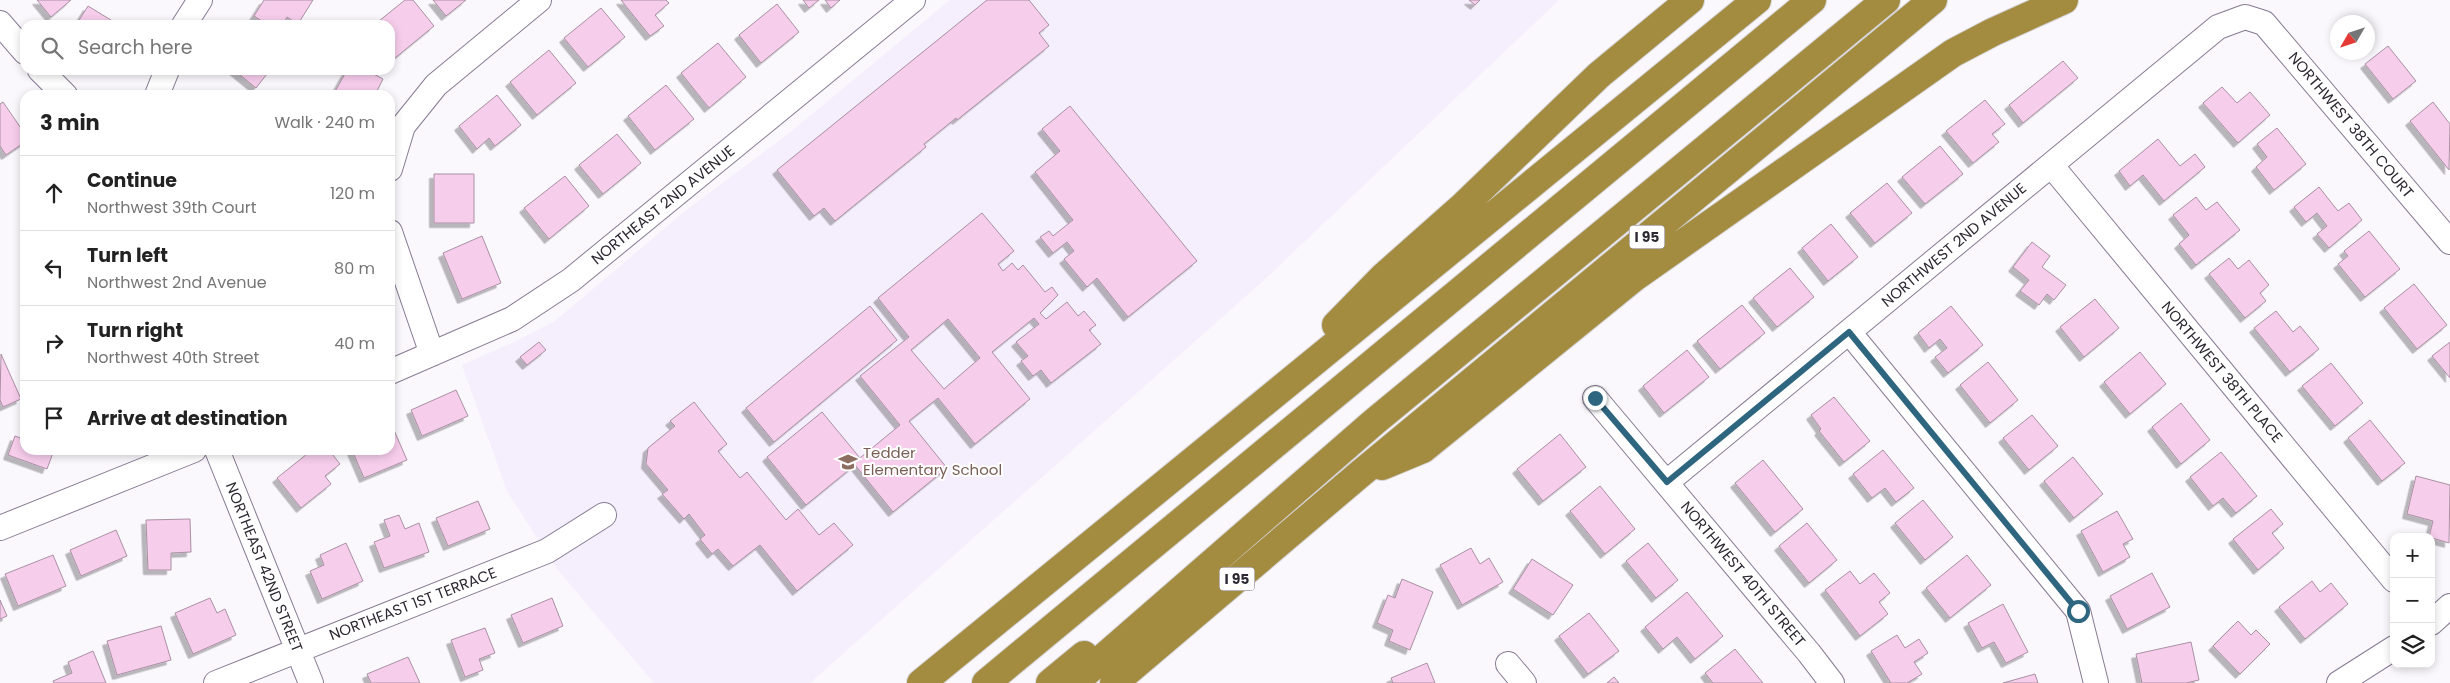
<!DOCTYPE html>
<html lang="en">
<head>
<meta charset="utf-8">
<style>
	:root { --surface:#fff; --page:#f2f2f2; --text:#222; --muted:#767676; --line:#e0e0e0 }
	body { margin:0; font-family:Poppins,sans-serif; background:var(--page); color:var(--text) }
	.controls { position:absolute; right:15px; bottom:15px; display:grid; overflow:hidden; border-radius:10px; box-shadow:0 2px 8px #0003 }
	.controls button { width:45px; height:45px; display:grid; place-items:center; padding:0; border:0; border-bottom:1px solid var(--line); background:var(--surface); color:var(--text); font:25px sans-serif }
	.compass { position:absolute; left:2330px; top:15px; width:45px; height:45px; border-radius:50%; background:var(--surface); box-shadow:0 2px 8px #0003; rotate:231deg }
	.stop { position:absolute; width:15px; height:15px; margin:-11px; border:4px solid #2e6680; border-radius:50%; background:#fff }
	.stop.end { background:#2e6680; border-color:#fff; box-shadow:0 1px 5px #0008 }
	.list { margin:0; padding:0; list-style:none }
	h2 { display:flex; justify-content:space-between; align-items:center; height:65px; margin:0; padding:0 20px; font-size:21px }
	h2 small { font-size:16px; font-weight:400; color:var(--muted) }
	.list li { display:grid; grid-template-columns:32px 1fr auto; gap:15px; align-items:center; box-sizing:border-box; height:75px; padding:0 20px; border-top:1px solid var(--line) }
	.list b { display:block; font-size:19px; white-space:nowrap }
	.list p { margin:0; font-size:16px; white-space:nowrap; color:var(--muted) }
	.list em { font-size:16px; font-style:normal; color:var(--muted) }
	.icon { flex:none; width:28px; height:28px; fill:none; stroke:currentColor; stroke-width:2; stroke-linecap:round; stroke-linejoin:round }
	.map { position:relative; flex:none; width:2450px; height:683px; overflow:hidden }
	.search { position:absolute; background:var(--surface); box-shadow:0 2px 8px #0003; left:20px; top:20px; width:375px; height:55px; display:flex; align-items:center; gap:12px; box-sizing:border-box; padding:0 18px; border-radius:15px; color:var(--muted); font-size:19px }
	.panel { position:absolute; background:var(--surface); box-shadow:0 2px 8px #0003; left:20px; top:90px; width:375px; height:365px; border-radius:15px }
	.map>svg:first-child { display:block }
</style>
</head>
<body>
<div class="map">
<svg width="2450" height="683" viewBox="0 0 2450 683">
	<defs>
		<filter id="shadow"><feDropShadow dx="-4.5" dy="4.5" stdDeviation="0" flood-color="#0004"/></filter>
	</defs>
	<rect width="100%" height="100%" fill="#faf7fd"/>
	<path fill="#f5eefc" d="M950,0H1559L1264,280L810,683H654L557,569L507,491L462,365L514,342L555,321L689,208L788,134Z"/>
	<path fill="#f7cdec" stroke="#a990a3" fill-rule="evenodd" filter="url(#shadow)" d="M37,0H71L51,17Z
		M264,0H313L298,24L287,17L283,25H268L254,16Z
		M405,0H413L434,26L395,58L390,52V25H374Z
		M433,0H466L446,16Z
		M621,0H666L669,3L655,15L664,26L650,36Z
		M803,0H819L809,8Z
		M825,0H840L831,8Z
		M987,0H1029L1049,25L1039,33L1049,46L957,120L956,118L924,144L926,147L835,221L824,208L814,216L777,170Z
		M1469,0H1480L1475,5Z
		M777,4L799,32L761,63L739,35Z
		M88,6L119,25H76Z
		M601,8L625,37L588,67L564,38Z
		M718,43L746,77L709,108L681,73Z
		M2388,46L2416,81L2393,99L2365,64Z
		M549,50L576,83L537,115L510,82Z
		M2063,61L2078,78L2023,123L2009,105Z
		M234,70H270L256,88Z
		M347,70H366L383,79L375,95H333Z
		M666,85L694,119L655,150L628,116Z
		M2222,87L2237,103L2250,92L2270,115L2238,143L2203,103Z
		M497,95L521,125L495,146L489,138L477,149L459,126Z
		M1985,100L2005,124L1992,134L1999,142L1973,163L1946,131Z
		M3,102L25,134V142L6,155L0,146V104Z
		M2433,102L2450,124L2449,170L2410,121Z
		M1070,106L1197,261L1128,317L1097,278L1087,287L1064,259L1074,251L1067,242L1053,253L1040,237L1049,231L1053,236L1073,220L1035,172L1060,151L1042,129Z
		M2277,128L2306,164L2274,190L2256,167L2267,157L2257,144Z
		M617,134L641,163L603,194L579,165Z
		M2158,139L2180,166L2195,154L2205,167L2164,201L2143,175L2130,186L2119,171Z
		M1940,146L1963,174L1925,204L1902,177Z
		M434,174H474V223H434Z
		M565,176L589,206L549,239L524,208Z
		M1887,183L1912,213L1875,243L1850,213Z
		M2319,187L2338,211L2349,203L2362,220L2329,248L2317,234L2327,226L2317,213L2306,222L2294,207Z
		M2196,197L2206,210L2217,202L2240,230L2196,265L2179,244L2189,235L2173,215Z
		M982,213L1014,251L998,264L1003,271L1012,263L1018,270L1023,265L1045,292L1052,287L1058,295L1040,313L1046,319L1067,302L1078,316L1084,311L1096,325L1089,330L1101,344L1051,383L1041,370L1033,376L1021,361L1028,356L1016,342L1039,324L1034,318L992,352L1030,399L975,444L938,398L909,421L947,468L893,512L855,465L806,505L767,457L822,412L860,458L900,425L860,376L909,337L878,298ZM948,319L980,358L944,389L911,350Z
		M1831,224L1858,257L1828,281L1802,248Z
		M2369,231L2400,269L2365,297L2338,264L2348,256L2344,251Z
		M482,236L501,283L462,299L443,253Z
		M2032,242L2050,256L2042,267L2066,285L2054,300L2047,294L2039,305L2020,291L2029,280L2013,267Z
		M2229,258L2238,269L2249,260L2269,285L2260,293L2266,301L2245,318L2209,274Z
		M1790,268L1814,297L1777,327L1753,298Z
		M2414,284L2447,325L2417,349L2384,308Z
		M2095,299L2119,328L2084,357L2060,327Z
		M1742,305L1765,333L1720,369L1697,341Z
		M870,306L897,340L774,442L746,408Z
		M1951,306L1983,345L1948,373L1935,357L1947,348L1940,339L1929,348L1918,333Z
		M2276,311L2293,332L2300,326L2319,349L2290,372L2254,328Z
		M539,342L546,350L527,365L520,357Z
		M2450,342V378L2432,356Z
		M1687,350L1709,377L1664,413L1643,386Z
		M2140,352L2166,384L2130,414L2104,382Z
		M1,354L21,399L3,407L0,400Z
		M1988,362L2018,400L1990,423L1960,385Z
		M2331,363L2363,403L2335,426L2302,386Z
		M456,390L468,416L422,436L411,410Z
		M1834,397L1870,441L1844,462L1819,431L1821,429L1811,415Z
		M694,402L727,444L718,451L740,478L747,472L786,520L798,509L819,535L834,523L853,545L797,591L760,545L733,566L718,549L712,554L700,539L705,535L689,514L684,519L662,494L668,490L646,464L648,448L675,426L670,421Z
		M2181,403L2210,440L2181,464L2152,427Z
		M2032,415L2058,446L2029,470L2003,438Z
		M2370,420L2405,463L2382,481L2348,438Z
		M390,421L407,460L364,478L352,450H390Z
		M1560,434L1586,467L1543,501L1517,469Z
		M15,436L25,440V450H54L47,469L8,455Z
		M312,450H329L340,464L325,476L331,484L301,508L277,478Z
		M1883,450L1914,488L1896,502L1885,488L1872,498L1853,474Z
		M2221,452L2257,496L2236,513L2223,498L2213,506L2190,477Z
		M2073,457L2103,494L2074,518L2044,481Z
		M1763,460L1803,509L1775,532L1735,483Z
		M2416,476L2450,485L2449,543L2429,537L2433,521L2407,514Z
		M1600,486L1635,529L1605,554L1570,511Z
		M1923,500L1953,537L1925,560L1895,523Z
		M478,501L490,529L448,546L436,518Z
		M2271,509L2283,524L2272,533L2284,548L2258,570L2233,539Z
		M2117,511L2133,539L2123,544L2130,557L2103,572L2081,531Z
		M399,515L405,529L419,523L429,552L384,568L374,542L390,536L384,520Z
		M190,519L191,552L171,553V570H148L146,520Z
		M1807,523L1837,560L1809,583L1779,546Z
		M116,530L127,556L81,576L70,550Z
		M346,543L363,581L322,599L310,571L324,565L320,555Z
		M1648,543L1678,580L1656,598L1626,561Z
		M1471,548L1480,564L1489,558L1503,582L1462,605L1440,565Z
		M53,555L66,586L18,606L5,574Z
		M1967,555L1991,585L1950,618L1926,588Z
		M1532,559L1573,585L1553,615L1513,589Z
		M1850,571L1860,584L1874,573L1890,593L1879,602L1888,614L1860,636L1825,590Z
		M2152,573L2170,607L2127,629L2110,596Z
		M1402,579L1433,592L1410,650L1389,641L1393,630L1377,623L1388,595L1395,598Z
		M2312,581L2320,592L2331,583L2348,604L2305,639L2279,607Z
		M1687,592L1723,636L1695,659L1677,637L1663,649L1645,627Z
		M210,598L217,613L225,609L236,635L193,654L175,613Z
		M552,598L563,626L523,643L511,615Z
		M0,600L7,616L0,619Z
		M2003,604L2028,652L2006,663L1994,642L1982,648L1968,623Z
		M1589,613L1619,651L1588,674L1559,636Z
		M2238,621L2251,635L2256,630L2270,644L2240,674L2213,646Z
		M161,626L171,660L117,675L107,641Z
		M485,628L495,653L479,659L483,670L465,677L451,640Z
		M1897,635L1905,648L1919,639L1928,653L1914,662L1922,674L1907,683H1891L1871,651Z
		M2191,642L2199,680L2186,683H2142L2136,654Z
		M1735,649L1763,683H1713L1705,673Z
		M93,651L106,683H54L53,681L72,673L68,662Z
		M408,657L420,683H371L367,674Z
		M1427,663L1435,683H1393L1391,678Z
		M2035,674L2038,683H2003Z
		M1614,677L1619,683H1607Z"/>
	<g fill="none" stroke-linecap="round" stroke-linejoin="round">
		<g stroke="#877b93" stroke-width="26">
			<path id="minor" d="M0,23L25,52
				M184,25L200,0
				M40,70L65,95
				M157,95L167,70
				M2051,165L2394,580
				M390,169L403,126L436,85L539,0
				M390,232L432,354
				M1849,332L2078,611L2096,683
				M390,372L512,319L571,280L913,0
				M1595,398L1809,653L1832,683
				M217,450L311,683
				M1667,482L2218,27L2245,17L2264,23L2450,242
				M0,528L194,450
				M2431,623L2450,606
				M1508,664L1524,683
				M216,683L547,551L604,515
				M2339,683L2394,648"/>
		</g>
		<g stroke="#d5d4d6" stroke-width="30">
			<path id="highway" d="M1336,325L1383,277L1462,207L1599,75L1690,0
				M1382,466L1423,449L1635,277L1953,53L1993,32L2064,0
				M921,683L1757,0
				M986,683L1812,0
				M1050,683L1084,655
				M1074,683L1374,422L1886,0
				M1114,683L1360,474L1933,0"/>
		</g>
		<use href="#minor" stroke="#fff" stroke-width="24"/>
		<use href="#highway" stroke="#a38b40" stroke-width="28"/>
	</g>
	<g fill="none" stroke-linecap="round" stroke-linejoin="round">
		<path stroke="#2e6680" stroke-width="6" d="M1595,398L1667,482L1849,332L2078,611"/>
	</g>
	<defs>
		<g id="school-bare" transform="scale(1.5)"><path d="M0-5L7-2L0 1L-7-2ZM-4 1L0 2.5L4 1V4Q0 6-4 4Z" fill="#8d6e63" stroke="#fff" stroke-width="2.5" paint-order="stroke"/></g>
	</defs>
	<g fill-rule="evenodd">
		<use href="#school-bare" x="848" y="462"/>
	</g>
	<g text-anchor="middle" stroke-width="4" stroke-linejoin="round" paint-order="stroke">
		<g fill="#fff" stroke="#6c6870" stroke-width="1">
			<rect x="1629.5" y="225.5" width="35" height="23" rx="4"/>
			<rect x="1219.5" y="567.5" width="35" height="23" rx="4"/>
		</g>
		<g font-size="14" font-weight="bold" fill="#2d2832">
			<text x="1647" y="242">I 95</text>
			<text x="1237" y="584">I 95</text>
		</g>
		<g font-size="15" fill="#2d2832" stroke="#fff">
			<text transform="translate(2351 125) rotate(50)" y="5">NORTHWEST 38TH COURT</text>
			<text transform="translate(663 205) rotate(-39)" y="5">NORTHEAST 2ND AVENUE</text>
			<text transform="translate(1954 245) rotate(-40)" y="5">NORTHWEST 2ND AVENUE</text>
			<text transform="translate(2222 372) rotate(50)" y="5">NORTHWEST 38TH PLACE</text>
			<text transform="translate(264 567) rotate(68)" y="5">NORTHEAST 42ND STREET</text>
			<text transform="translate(1743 574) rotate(50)" y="5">NORTHWEST 40TH STREET</text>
			<text transform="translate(413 604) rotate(-21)" y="5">NORTHEAST 1ST TERRACE</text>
		</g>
		<g font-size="15" fill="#785e54" stroke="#fff" text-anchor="start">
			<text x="863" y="458">Tedder<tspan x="863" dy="17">Elementary School</tspan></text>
		</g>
	</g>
</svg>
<div class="controls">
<button>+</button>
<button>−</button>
<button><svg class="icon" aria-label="layers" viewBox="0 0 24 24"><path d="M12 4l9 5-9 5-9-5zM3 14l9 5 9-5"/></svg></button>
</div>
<svg class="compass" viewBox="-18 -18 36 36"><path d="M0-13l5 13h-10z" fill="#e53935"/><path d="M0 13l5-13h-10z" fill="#767676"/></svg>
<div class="stop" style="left:2078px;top:611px"></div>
<div class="stop end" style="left:1595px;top:398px"></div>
<div class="search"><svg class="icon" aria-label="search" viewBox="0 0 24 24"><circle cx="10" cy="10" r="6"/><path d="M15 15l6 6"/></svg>Search here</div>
<section class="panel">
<h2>3 min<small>Walk · 240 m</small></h2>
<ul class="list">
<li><svg class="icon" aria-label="ahead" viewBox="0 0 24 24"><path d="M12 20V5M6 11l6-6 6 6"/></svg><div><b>Continue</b><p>Northwest 39th Court</p></div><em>120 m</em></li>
<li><svg class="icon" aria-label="left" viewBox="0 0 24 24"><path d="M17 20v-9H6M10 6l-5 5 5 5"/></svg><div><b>Turn left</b><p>Northwest 2nd Avenue</p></div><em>80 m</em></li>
<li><svg class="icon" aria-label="right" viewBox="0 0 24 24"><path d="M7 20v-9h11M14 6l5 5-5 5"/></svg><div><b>Turn right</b><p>Northwest 40th Street</p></div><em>40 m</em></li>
<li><svg class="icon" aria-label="arrive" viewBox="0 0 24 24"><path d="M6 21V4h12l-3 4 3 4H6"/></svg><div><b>Arrive at destination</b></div></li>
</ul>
</section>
</div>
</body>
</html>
